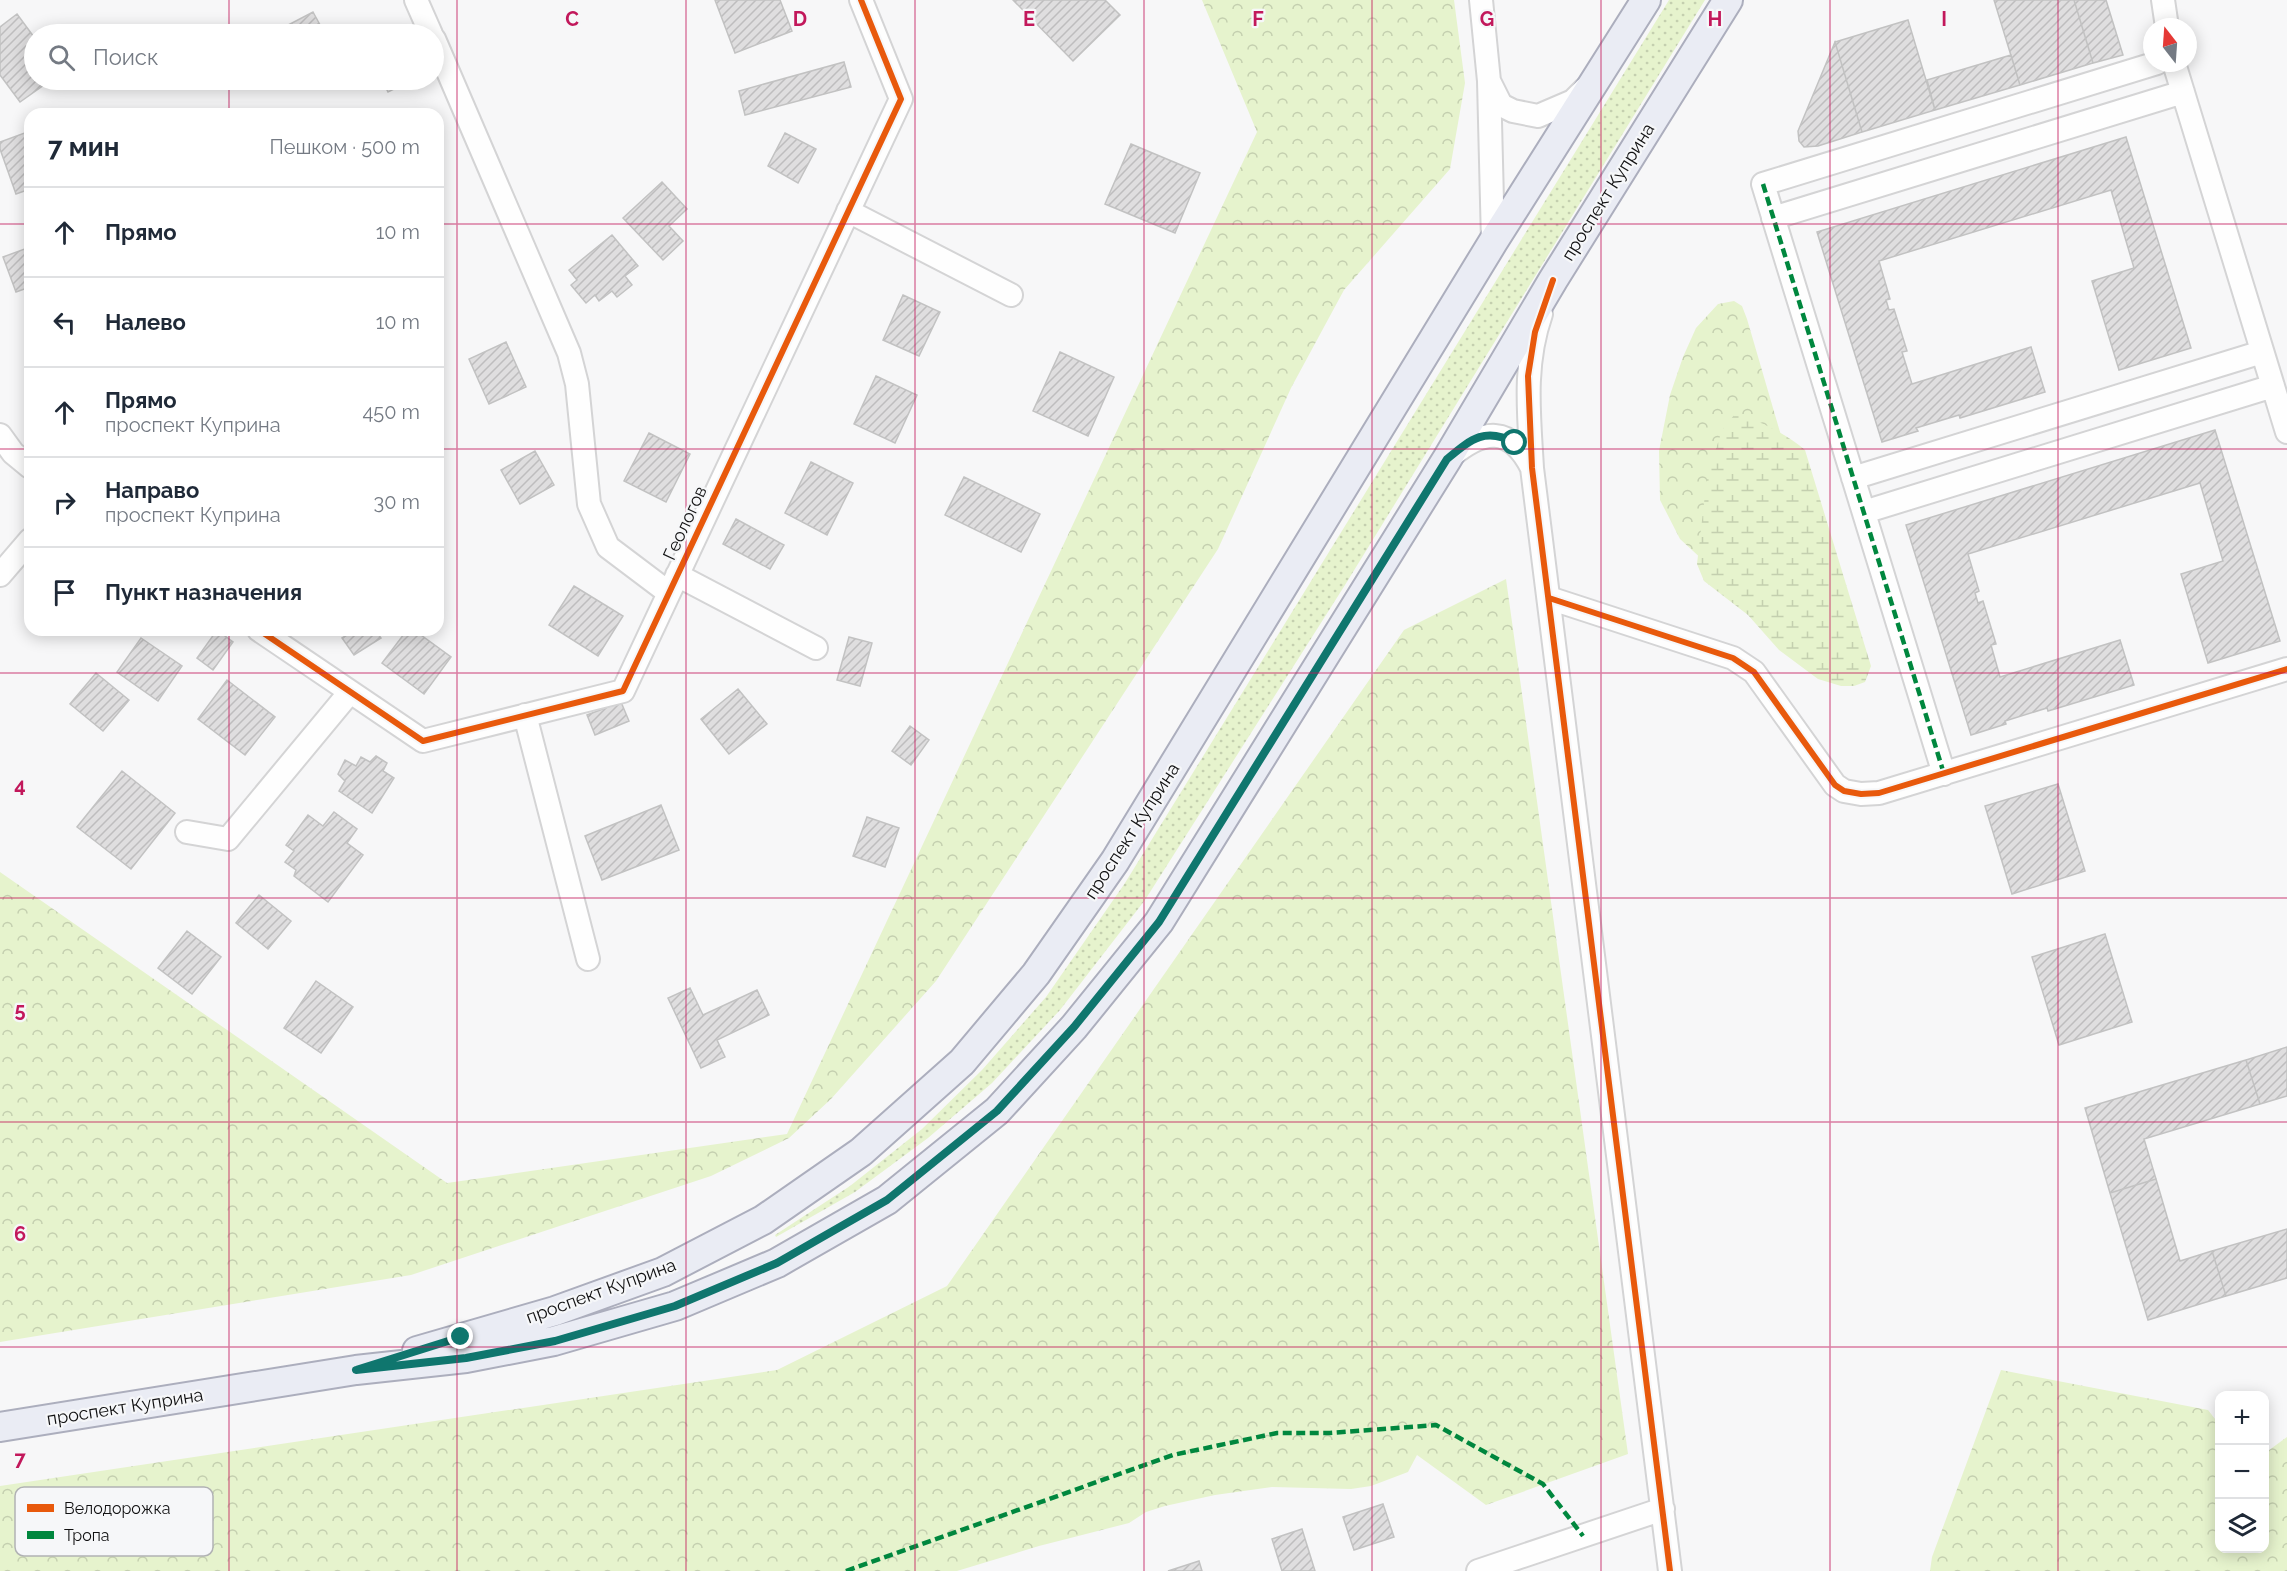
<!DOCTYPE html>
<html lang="ru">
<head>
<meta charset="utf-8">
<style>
	:root { --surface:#fff; --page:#f6f6f7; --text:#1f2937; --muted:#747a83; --line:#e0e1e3 }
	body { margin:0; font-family:Raleway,sans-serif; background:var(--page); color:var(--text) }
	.controls { position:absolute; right:18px; bottom:18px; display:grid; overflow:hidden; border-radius:12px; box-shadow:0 3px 15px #0003 }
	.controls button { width:54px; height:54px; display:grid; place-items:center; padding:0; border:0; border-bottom:2px solid var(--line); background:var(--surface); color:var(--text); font:30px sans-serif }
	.compass { position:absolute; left:2143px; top:18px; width:54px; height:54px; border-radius:50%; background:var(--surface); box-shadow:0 3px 15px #0003; rotate:343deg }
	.stop { position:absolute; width:18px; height:18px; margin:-14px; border:4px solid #0f766e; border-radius:50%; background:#fff }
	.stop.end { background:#0f766e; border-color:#fff; box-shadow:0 2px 6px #0008 }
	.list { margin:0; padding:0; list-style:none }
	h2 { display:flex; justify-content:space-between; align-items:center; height:78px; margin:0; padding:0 24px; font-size:26px }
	h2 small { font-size:20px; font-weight:400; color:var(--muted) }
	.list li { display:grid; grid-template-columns:39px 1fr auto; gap:18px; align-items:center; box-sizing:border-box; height:90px; padding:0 24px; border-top:2px solid var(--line) }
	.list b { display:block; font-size:22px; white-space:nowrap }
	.list p { margin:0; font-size:20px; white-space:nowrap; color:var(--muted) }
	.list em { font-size:20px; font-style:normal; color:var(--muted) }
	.icon { flex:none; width:33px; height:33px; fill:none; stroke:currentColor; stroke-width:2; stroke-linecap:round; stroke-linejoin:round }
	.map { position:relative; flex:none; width:2287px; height:1571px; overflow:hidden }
	.search { position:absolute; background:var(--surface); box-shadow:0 3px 15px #0003; left:24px; top:24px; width:420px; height:66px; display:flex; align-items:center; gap:15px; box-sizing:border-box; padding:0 21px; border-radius:33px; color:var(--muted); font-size:22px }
	.panel { position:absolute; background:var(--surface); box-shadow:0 3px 15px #0003; left:24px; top:108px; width:420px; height:528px; border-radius:18px }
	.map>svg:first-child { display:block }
</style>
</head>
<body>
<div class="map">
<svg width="2287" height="1571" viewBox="0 0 2287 1571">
	<defs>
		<pattern id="grass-dots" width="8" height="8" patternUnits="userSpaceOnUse" patternTransform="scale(1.5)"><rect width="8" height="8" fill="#e6f3cd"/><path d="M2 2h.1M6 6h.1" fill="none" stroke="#c4cfaf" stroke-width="1.8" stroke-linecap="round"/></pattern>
		<pattern id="forest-crowns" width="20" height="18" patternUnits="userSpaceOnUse" patternTransform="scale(1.5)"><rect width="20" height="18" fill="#e6f3cd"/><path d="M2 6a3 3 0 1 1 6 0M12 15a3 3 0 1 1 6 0" fill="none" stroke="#c4cfaf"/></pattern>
		<pattern id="wetland-marsh" width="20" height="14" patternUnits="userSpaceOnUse" patternTransform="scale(1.5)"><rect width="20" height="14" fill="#e6f3cd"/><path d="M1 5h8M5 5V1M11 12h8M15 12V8" fill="none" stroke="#c4cfaf"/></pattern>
		<pattern id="building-hatch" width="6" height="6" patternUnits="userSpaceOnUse" patternTransform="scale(1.5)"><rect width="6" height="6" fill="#dfdedf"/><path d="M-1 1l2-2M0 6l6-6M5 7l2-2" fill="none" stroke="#bebdbe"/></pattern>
	</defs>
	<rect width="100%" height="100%" fill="#f7f7f8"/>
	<path fill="url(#grass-dots)" d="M1669,0H1705L1345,585L1145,900L1060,1010L992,1083L928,1138L855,1192L776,1237L775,1235L850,1186L922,1129L982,1070L1046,997L1125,883Z"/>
	<path fill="url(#forest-crowns)" d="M1202,0H1454L1465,83L1450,169L1344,290L1291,388L1218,549L936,981L831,1099L789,1138L711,1176L411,1275L0,1342V872L447,1183L787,1134L1257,132Z
		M1734,301L1742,306L1747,319L1830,603L1743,597L1680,539L1660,500L1659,451L1670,395L1683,357L1696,328L1718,304Z
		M1506,579L1628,1454L1486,1505L1417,1455L1408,1472L1371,1486L1351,1489L1272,1487L1215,1495L1165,1506L1146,1512L1129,1523L1039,1546L957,1571H0V1486L777,1370L947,1286L1404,630Z
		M2001,1370L2208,1410L2219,1424L2220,1548H2264L2265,1453L2287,1437V1571H1930L1932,1557Z"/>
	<path fill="url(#wetland-marsh)" d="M1735,414C1759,420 1786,434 1805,450L1871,666L1865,682L1854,686H1841L1818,679L1779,650L1748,615L1704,581L1697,564L1707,477L1722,430Z"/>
	<path fill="url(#building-hatch)" stroke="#c2c2c2" stroke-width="1.5" d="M715,0H780L792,31L735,53Z
		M1013,0H1105L1120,15L1073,61Z
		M1994,0H2074L2093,63L2020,85Z
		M2074,0H2106L2123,55L2093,63Z
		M313,12L325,34H271Z
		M17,14L34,37V80H51L20,102L0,75V27Z
		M1908,20L1935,110L1862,132L1835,42Z
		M1835,42L1862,132L1818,146L1804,147L1799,141L1798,131Z
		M2011,55L2020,85L1935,110L1927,80Z
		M844,62L851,87L745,115L739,91Z
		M382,80H412L388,92Z
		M30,131V189L16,194L0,149V142Z
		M785,133L816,149L798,183L768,166Z
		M2126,137L2191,348L2119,370L2092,281L2134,268L2111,190L1879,261L1890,299L1886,300L1889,310L1894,309L1907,351L1902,352L1912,384L2031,347L2045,392L1960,418L1959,415L1916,428L1918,431L1882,442L1817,232Z
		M1131,144L1200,173L1175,233L1105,204Z
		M662,182L687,209L669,226L683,241L663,260L623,218Z
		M612,235L638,266L625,276L632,285L617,297L612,291L599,301L595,295L586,303L571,285L577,280L569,270Z
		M30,247V287L16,292L3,257Z
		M903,295L940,312L919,356L883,340Z
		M506,342L526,387L489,404L469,359Z
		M1060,352L1114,377L1088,436L1033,411Z
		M876,376L917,395L895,443L854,424Z
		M2215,430L2280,641L2208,663L2181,574L2223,561L2200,483L1968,554L1979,591L1975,593L1978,603L1983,601L1996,644L1991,645L2000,677L2120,640L2134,685L2048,711L2047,708L2005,721L2006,724L1971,735L1906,525Z
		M649,433L690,454L666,502L624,481Z
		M535,451L554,485L520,504L501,470Z
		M811,462L853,483L827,535L785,513Z
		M964,477L1040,514L1021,552L945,515Z
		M736,519L784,545L770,569L723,544Z
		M574,586L623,616L598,656L549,625Z
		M217,630L233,642L213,670L197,658Z
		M355,630H375L381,638L354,655L342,638Z
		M407,630H414L451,657L424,694L382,663Z
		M849,637L872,643L860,686L837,680Z
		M141,638L182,666L158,701L117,672Z
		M96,673L129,700L103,731L70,704Z
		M227,680L275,717L245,755L198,719Z
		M738,689L767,724L729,754L701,719Z
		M621,702L629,721L595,735L587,715Z
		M910,726L929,740L911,765L892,751Z
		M376,756L387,763L383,771L394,778L372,813L339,791L345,781L338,774L345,760L356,766L361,757L370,762Z
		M122,771L175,813L131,869L77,827Z
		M2058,784L2085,871L2012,894L1985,806Z
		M661,805L679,850L602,880L585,836Z
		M334,812L357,829L347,843L363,855L328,902L294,876L296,870L285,862L294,851L286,845L308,815L323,826Z
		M867,817L899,828L885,867L853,856Z
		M259,895L291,921L268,949L236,923Z
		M187,931L221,957L192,994L158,968Z
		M2105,934L2132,1022L2059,1045L2032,957Z
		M316,981L353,1007L321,1053L284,1028Z
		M690,988L703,1015L757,990L769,1015L717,1040L725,1057L701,1068L668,998Z
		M2287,1047V1096L2260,1104L2246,1060Z
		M2246,1060L2260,1104L2144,1139L2156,1179L2110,1193L2085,1108Z
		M2156,1179L2180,1261L2212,1251L2226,1296L2148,1320L2110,1193Z
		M2287,1229V1278L2226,1296L2212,1251Z
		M1383,1504L1394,1537L1354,1550L1343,1517Z
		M1302,1529L1315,1571H1282L1272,1539Z
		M1199,1561L1202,1571H1168Z"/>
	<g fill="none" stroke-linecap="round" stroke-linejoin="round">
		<g stroke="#d4d4d5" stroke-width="26">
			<path id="minor" d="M416,0L431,34
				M1481,0L1489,81L1493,242
				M2163,0L2167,27
				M434,39L569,353L577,384L589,504L608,547L669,593
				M2174,63L2287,432
				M1490,83L1501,105L1513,111L1538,116L1573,101L1585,89
				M848,211L1011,295
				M1773,218L2183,92
				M1541,314C1523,365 1529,415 1532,468L1670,1571
				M0,435L13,453L30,467
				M1450,457C1483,429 1510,425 1532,468
				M1853,478L2262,352
				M1864,512L2273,386
				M0,575L30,540
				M677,575L816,648
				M1549,598L1733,658L1754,672L1835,785L1844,791L1861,794L1879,793L2287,669
				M259,630L423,741L623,691L901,99L861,0
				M525,715L588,959
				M1944,774L1763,184L2157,63
				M187,832L228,839L350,692
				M1478,1571L1663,1509"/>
		</g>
		<g stroke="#acaebd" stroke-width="32">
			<path id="major" d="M417,1351L555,1311L663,1272L763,1220L861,1152L962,1062L1036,974L1115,861L1493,242L1646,0
				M0,1427L356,1370L466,1358L554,1341L675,1306L777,1263L887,1200L997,1111L1074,1027L1159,922L1447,459L1553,280L1728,0"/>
		</g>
		<use href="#minor" stroke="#fefefe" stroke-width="22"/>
		<use href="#major" stroke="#eaecf4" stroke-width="28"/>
		<path stroke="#00873e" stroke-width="4.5" stroke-dasharray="9 4.5" stroke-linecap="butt" d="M1763,184L1944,774
			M846,1571L1173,1455L1277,1433H1330L1436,1425L1543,1484L1583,1536"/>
		<g stroke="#f6f7f9" stroke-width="10">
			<path id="cycleway" d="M1553,280L1535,332L1528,376L1532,468L1670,1571
				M1549,598L1733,658L1754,672L1835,785L1844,791L1861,794L1879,793L2287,669
				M259,630L423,741L623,691L901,99L861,0"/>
		</g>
		<use href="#cycleway" stroke="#e8590c" stroke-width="6"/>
	</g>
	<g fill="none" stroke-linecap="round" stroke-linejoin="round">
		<path stroke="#0f766e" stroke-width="8" d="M461,1337L356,1370L466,1358L555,1341L675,1306L777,1263L887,1200L997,1111L1074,1027L1159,922L1447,459C1470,440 1485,426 1515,443"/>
	</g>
	<path fill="none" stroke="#c2185b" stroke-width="1.5" stroke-opacity="0.55" d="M229,0V34M457,0V1571M686,0V1571M915,0V1571M1144,0V1571M1372,0V1571M1601,0V1571M1830,0V1571M2058,0V1571M229,80V114M0,224H30M438,224H2287M0,449H30M438,449H2287M229,630V1571M0,673H2287M0,898H2287M0,1122H2287M0,1347H2287"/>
	<g text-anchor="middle" stroke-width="4.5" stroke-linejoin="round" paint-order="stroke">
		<g font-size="18" fill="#111112" stroke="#f6f7f9">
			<text transform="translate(1608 192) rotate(-58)" y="6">проспект Куприна</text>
			<text transform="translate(685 523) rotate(-65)" y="6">Геологов</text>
			<text transform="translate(1132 831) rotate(-57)" y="6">проспект Куприна</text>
			<text transform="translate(601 1291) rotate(-20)" y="6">проспект Куприна</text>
			<text transform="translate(125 1407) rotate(-9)" y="6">проспект Куприна</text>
		</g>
	</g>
	<rect x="15" y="1487" width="198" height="69" rx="9" fill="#f6f7f9" stroke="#b1b2b4" stroke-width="1.5"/>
	<rect x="27" y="1504" width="27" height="8" fill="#e8590c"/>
	<rect x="27" y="1531" width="27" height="8" fill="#00873e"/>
	<g font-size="16" fill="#111112">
		<text x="64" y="1514">Велодорожка</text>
		<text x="64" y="1541">Тропа</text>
	</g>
	<g font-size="20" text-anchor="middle" font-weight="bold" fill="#c2185b" stroke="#f6f7f9" stroke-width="4.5" stroke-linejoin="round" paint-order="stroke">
		<text x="572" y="26">C</text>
		<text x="800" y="26">D</text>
		<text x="1029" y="26">E</text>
		<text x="1258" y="26">F</text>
		<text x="1487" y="26">G</text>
		<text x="1715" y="26">H</text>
		<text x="1944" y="26">I</text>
		<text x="20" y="792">4</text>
		<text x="20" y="1017">5</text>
		<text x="20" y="1241">6</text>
		<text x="20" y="1466">7</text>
	</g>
</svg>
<div class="controls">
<button>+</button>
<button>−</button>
<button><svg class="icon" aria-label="layers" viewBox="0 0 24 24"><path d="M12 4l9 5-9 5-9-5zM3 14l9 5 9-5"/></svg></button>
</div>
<svg class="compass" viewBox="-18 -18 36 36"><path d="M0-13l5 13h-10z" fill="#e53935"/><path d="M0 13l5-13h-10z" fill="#747a83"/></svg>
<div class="stop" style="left:1515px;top:443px"></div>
<div class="stop end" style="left:461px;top:1337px"></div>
<div class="search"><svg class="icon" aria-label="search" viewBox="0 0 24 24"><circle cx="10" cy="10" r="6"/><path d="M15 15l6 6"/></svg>Поиск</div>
<section class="panel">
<h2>7 мин<small>Пешком · 500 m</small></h2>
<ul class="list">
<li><svg class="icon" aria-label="ahead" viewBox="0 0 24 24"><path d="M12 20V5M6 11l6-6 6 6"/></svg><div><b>Прямо</b></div><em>10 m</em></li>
<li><svg class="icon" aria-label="left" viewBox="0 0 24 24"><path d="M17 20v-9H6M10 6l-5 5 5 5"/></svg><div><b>Налево</b></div><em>10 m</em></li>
<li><svg class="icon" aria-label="ahead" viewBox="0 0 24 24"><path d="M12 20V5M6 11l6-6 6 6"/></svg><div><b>Прямо</b><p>проспект Куприна</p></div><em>450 m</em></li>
<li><svg class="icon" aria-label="right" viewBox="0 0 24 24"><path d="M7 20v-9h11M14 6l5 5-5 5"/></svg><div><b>Направо</b><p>проспект Куприна</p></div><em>30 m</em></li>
<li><svg class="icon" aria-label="arrive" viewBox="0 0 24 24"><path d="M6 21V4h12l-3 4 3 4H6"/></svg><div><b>Пункт назначения</b></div></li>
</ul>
</section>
</div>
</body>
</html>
